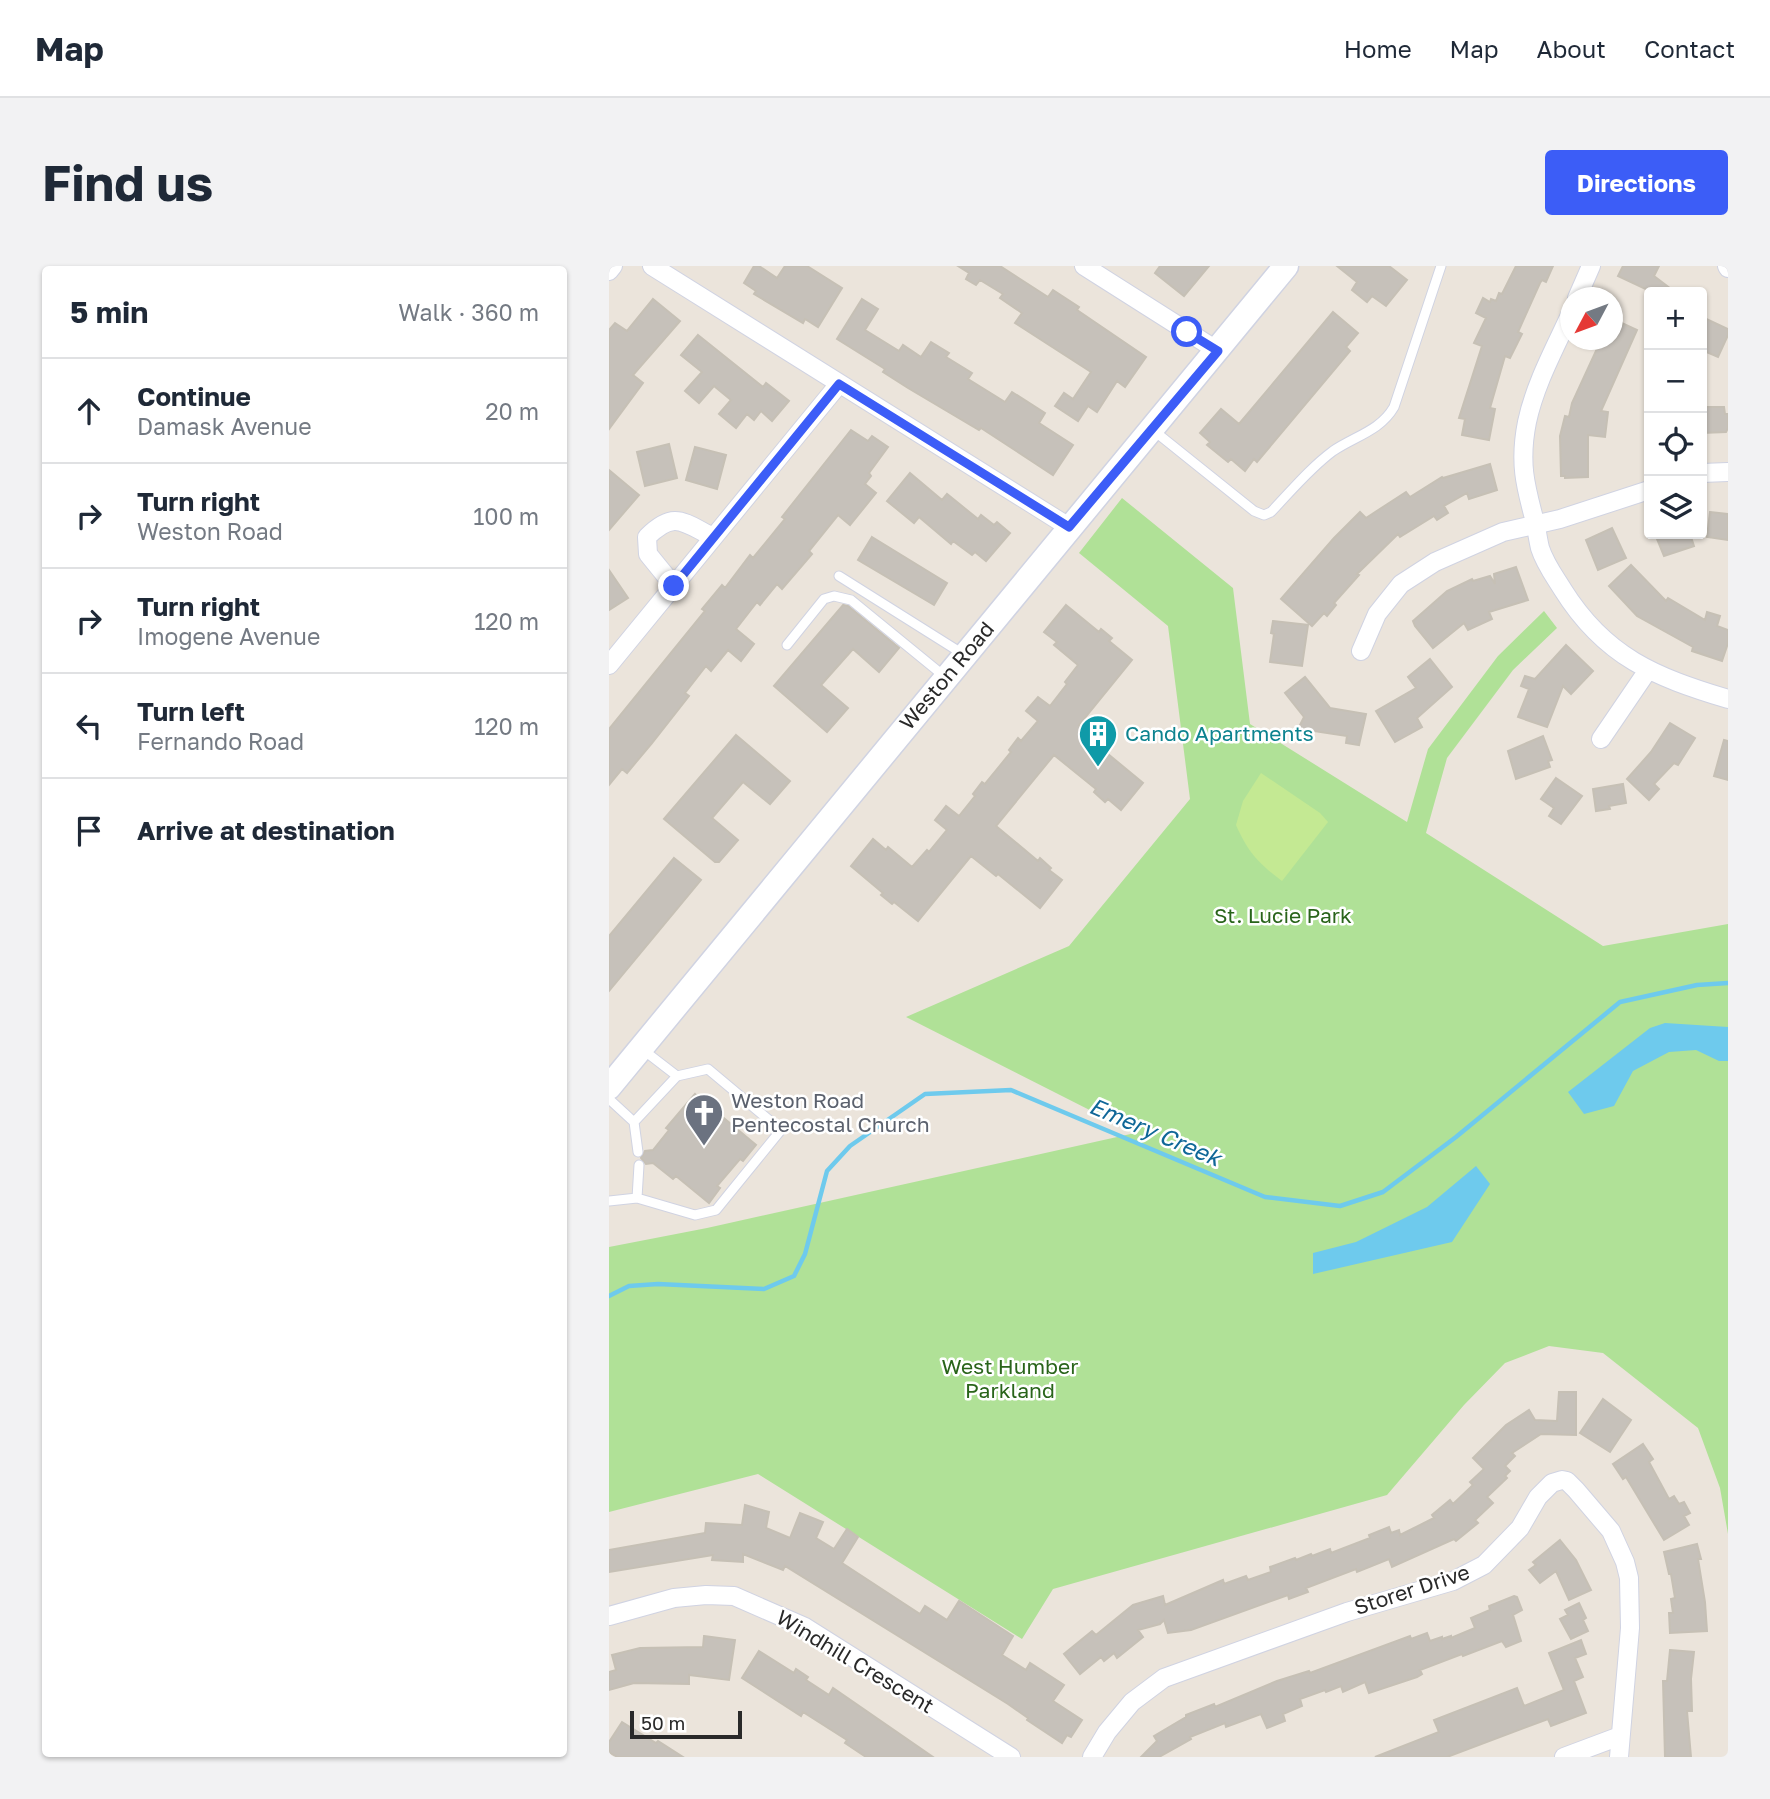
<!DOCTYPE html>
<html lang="en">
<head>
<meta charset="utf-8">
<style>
	:root { --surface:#fff; --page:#f2f2f3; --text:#1f2937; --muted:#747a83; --line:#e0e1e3; --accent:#3c5df7 }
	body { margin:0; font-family:"Golos Text",sans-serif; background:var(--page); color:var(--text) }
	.controls { position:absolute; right:21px; top:21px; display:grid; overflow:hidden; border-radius:7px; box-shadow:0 2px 5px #0004 }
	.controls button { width:63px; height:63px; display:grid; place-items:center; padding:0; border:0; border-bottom:2px solid var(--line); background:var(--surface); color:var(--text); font:35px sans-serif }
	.compass { position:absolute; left:951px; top:21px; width:63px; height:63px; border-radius:50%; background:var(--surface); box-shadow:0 2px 5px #0004; rotate:229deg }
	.scale { position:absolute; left:21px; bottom:18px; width:112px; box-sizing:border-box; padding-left:7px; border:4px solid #292929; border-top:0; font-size:19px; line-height:24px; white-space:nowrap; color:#292929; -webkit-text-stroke:5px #fff; paint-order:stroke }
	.stop { position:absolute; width:21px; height:21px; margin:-16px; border:5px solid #3c5df7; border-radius:50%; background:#fff }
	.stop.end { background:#3c5df7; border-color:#fff; box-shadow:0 2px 7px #0008 }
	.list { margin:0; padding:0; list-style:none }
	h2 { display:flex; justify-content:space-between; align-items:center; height:91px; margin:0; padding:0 28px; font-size:30px }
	h2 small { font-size:23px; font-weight:400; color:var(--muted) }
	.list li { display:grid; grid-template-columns:46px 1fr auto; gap:21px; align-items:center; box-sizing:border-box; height:105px; padding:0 28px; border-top:2px solid var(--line) }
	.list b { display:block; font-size:26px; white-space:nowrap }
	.list p { margin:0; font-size:23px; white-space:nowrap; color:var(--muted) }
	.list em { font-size:23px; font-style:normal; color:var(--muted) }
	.icon { flex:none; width:38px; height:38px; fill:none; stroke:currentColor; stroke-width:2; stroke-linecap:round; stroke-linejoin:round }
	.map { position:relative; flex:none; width:1119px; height:1491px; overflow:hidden; border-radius:7px }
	header { display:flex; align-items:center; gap:42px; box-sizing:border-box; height:98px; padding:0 35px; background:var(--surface); border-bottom:2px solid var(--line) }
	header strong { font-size:33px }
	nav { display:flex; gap:38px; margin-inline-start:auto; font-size:24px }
	.intro { display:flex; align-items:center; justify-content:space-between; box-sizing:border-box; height:168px; padding:0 42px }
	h1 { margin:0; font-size:49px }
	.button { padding:18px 32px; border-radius:7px; background:var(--accent); color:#fff; font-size:24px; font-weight:700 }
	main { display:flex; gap:42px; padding:0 42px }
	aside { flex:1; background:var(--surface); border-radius:7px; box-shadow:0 2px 5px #0004 }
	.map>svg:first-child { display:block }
</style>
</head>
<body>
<header>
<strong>Map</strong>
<nav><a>Home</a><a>Map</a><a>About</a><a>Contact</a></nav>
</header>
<div class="intro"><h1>Find us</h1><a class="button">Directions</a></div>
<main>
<aside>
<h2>5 min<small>Walk · 360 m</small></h2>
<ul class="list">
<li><svg class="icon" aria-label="ahead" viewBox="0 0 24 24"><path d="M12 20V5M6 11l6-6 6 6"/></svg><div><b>Continue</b><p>Damask Avenue</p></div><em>20 m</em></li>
<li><svg class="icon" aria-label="right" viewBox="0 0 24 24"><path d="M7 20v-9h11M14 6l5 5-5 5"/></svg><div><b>Turn right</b><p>Weston Road</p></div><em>100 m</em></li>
<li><svg class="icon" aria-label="right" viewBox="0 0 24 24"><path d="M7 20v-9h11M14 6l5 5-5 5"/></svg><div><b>Turn right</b><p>Imogene Avenue</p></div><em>120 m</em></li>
<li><svg class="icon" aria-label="left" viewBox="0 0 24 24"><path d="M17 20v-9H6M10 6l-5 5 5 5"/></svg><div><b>Turn left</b><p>Fernando Road</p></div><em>120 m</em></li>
<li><svg class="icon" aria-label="arrive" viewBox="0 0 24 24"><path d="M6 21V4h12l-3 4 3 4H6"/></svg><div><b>Arrive at destination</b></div></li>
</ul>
</aside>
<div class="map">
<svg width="1119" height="1491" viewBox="0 0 1119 1491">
	<rect width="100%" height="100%" fill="#ebe4db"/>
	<path fill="#b0e197" d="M513,232L624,322L641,458L798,556L819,483L889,390L935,345L948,362L904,404L838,492L817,567L994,680L1119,658V1268L1111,1222L1089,1162L994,1087L940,1080L896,1097L855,1139L778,1229L444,1323L413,1373L149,1208L0,1246V981L98,962L526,867L297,751L460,680L581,533L559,360L470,287Z"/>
	<path fill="#c4e993" d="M652,507L711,547L719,556L673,615C649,597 639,586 627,559L634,535Z"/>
	<path fill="#6ecaed" d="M1056,757L1119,761V795H1110L1087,784L1060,786L1024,805L1005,840L975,848L959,826L1041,762Z
		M867,900L881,918L843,976L704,1008V987L747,976L818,941Z"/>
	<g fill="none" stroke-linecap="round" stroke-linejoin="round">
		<path stroke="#6ecaed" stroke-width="4.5" d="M0,1030L20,1020L49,1018L155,1023L185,1010L196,988L218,905L241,880L316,828L402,824L656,931L731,940L774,926L847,871L1011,736L1088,719L1119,717"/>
	</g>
	<path fill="#c6c1ba" stroke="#c6c0b5" stroke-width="2" d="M145,0H150L168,12L176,0H198L233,22L209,61L196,53L194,57L145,28L147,25L135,17Z
		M349,0H391L439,31L444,24L470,41L468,44L537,91L516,121L508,115L488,146L479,140L469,155L446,140L455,127L464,133L482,106L406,57L413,47L391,32L394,28L371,14L367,19L357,13L360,7Z
		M551,0H600L575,30L546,7Z
		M728,0H780L798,14L777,40L763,30L758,36L743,24L748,16Z
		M907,0H944L937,16L933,14L931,17L909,66L913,68L901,92L896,90L881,142L886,143L880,174L853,169L856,153L850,152L873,80L865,77L877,52L867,47L874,32L881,36L882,33L887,35L890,27L893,28Z
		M1014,0H1050L1045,10L1066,26H1043L1009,10Z
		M44,33L71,55L24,109L34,117L0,163V64L6,57L18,65Z
		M253,33L269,43L256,64L290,85L294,79L312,91L322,76L340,87L337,91L363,107L359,113L396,136L403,126L436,147L430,157L464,179L444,209L372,162L370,164L299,122L274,106L276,103L228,73Z
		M724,46L749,67L737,81L741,85L648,196L645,193L636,205L622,193L619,196L598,179L601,176L591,167L612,143L630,158Z
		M1093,51L1119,63V69L1109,91L1093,84Z
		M1004,53L1028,64L992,145L999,146L996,171L979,169V211L956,212V210H952L951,170L956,150L960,151L963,137L992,74H1004Z
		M89,69L154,121L157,117L180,135L163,155L152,145L145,154L138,148L127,162L110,148L122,134L105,120L90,137L76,125L93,106L72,89Z
		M1093,141H1115L1116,148H1119V162L1117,166L1093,167Z
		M242,164L259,175L263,170L279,181L260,207L262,210L256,218L267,227L241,259L229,249L200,285L203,288L173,323L168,318L151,339L148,336L127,363L145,378L132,395L119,384L102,405L97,400L76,427L80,430L43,477L18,507L13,503L0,519V463L96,345L93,343L113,319L116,322L141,289L144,292L176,253L173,251Z
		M60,178L68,212L36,220L28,186Z
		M86,181L117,189L108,223L77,214Z
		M881,198L888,224L860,233L858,227L835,240L839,247L828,254L825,250L791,271L789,268L748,308L750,309L725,337L727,339L718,350L715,347L703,360L672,333L725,272L751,246L757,252L797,226L801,231L833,211L834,212Z
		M0,204L30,229L0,264Z
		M301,207L333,234L338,228L369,253L372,249L385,259L388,256L401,267L377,295L366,286L363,289L344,275L342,278L310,251L305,257L278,235Z
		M1101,246L1119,248V274L1098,271Z
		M1003,262L1017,292L989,304L977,274Z
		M1046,268H1081L1085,280L1055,290Z
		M263,271L338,317L325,339L249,294Z
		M1022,299L1057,335L1059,332L1096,354L1098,346L1111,350L1108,360L1119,364V377L1113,395L1083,385L1084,381L1028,350L1000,320Z
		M907,301L919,334L880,346L883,353L859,364L855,357L824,382L806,360L804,355L838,325L863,313L864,315L881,310L886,318L885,308Z
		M0,304L19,332L0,344Z
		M234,339L239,340L290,382L270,406L244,383L212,419L239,442L218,466L165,420Z
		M457,339L490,366L492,363L503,372L500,375L523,394L470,459L496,480L493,483L534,517L512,544L499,533L496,536L485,526L487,523L445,489L387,560L429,595L431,592L442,602L440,604L453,614L431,642L389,608L387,610L362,590L309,655L285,636L283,638L272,629L274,627L242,600L264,573L277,584L279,581L303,601L318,584L320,586L338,564L326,554L337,540L350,550L366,530L364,528L373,516L376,518L402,486L400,484L409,472L412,475L429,455L417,445L429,431L441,440L458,418L456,416L469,399L445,379L448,376L435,366Z
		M664,355L699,359L693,400L661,396L665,368L662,367Z
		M957,379L984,405L962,428L954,420L938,461L909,451L920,423L912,420L916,410L926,413Z
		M821,393L843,421L808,452L813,461L786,476L767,445L807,422L799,411Z
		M696,411L721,442L757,448L750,479L737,477L738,470L705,465L703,468L690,461L695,451L676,427Z
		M1061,457L1086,472L1069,499L1065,497L1045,518L1050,523L1040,534L1018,513L1042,486Z
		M127,469L181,515L161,538L134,516L103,552L129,574L110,596H106L55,553Z
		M934,470L943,494L939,495L941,501L907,513L899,485Z
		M1115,474L1119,475V514L1105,510Z
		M947,512L973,530L952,558L940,550L945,542L932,533Z
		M1014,518L1017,537L1000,540L1001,543L987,545L984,523Z
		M65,592L92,614L0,725V670Z
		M86,828L147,879L134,895L131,893L108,920L111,922L100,937L67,910L64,913L44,897L37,898L32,892L36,885L44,884L60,864L57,862Z
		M950,1126H967V1169L932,1168L903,1187L906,1190L896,1200L901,1205L896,1210L898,1212L878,1231L884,1237L866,1254L869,1257L847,1275L845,1273L783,1301L780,1293L748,1306L747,1303L697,1322L699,1326L680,1333L679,1329L582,1364L559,1367L555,1354L551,1358L529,1364L534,1371L508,1392L505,1387L495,1395L492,1391L471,1408L455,1388L483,1365L487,1369L524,1339L554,1330L556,1339L614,1314L615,1318L637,1310L639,1314L662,1306L661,1301L686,1292L687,1294L702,1288L703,1290L721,1283L722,1287L761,1272L760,1269L780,1261L782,1267L790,1264L791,1269L825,1252L823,1249L841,1234L844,1238L864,1219L861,1216L875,1203L864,1192L897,1159L920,1144L926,1154L948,1155Z
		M994,1133L1022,1154L1001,1186L971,1167Z
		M1034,1178L1044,1193L1040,1196L1060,1233L1065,1230L1070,1238L1075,1236L1081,1247L1075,1250L1080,1259L1055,1274L1017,1211L1014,1213L1004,1198Z
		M136,1239L160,1246L157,1262L181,1272L191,1247L214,1256L207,1272L225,1283L238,1263L249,1271L233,1297L311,1348L316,1340L338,1354L350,1335L404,1370L393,1389L417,1404L421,1397L455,1419L444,1435L473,1454L462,1471L458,1469L453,1477L418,1454L419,1452L399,1438L176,1300L174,1304L134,1288V1296L103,1294L104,1289L0,1306V1284L96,1267L97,1257L133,1259Z
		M951,1274L967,1294L982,1324L960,1334L947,1305L931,1317L920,1304L927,1299L924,1296Z
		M1088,1278L1092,1293H1089L1096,1336L1098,1365L1061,1367L1060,1347H1064L1062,1333L1066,1332L1062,1308H1060L1055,1286Z
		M905,1330L908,1331L913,1344L904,1349L912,1375L897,1381L893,1375L854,1390L853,1388L811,1404L813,1408L808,1411L760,1427L756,1416L734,1426L732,1420L717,1426L716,1424L691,1433L693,1440L674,1448L676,1455L658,1462L652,1448L617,1461L616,1457L581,1471L582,1473L550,1491H532L548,1475L545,1470L577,1451V1449L605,1438L606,1441L668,1415L700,1405L701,1407L801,1370L802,1373L818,1367L821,1375L833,1371V1373L842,1370V1372L866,1362L862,1352L881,1344L880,1340Z
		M970,1337L977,1352L974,1354L979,1365L962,1373L951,1353L959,1349L956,1344Z
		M95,1370L126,1374L120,1414L80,1409V1418L25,1417L0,1424V1406L7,1404L3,1389L31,1382L94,1381Z
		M972,1374L977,1388L966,1392L974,1411L965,1415L977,1447L942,1460L939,1453L838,1491H766L830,1466L825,1454L908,1422L915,1440L955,1424L940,1387Z
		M1061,1384L1085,1386L1082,1413L1083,1445H1078L1082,1491H1056L1054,1415H1058Z
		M150,1385L185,1407L187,1403L199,1411L197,1414L220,1429L224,1422L324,1491H257L236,1477L238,1474L194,1446L192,1450L133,1412Z
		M13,1456L47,1477L49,1475L74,1491H8L0,1486V1476Z"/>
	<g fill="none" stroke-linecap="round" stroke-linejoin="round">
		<g stroke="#d0d3e2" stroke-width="11">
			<path id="lane" d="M544,164L645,245L655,249L662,246C682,225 701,202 724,185C746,170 771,165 785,141L832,0
				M230,310L354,388
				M178,379L215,333L225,330L242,334L335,410
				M33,783L68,810
				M0,833L25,856L29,886
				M25,856L68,810L99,803L172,864L107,944L86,949L28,932
				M0,935L28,932L30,899"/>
		</g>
		<g stroke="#d0d3e2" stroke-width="20">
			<path id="street" d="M43,0L460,261
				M475,0L609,85
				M1118,0L1119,2
				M0,5L4,0
				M968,32L982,0
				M962,47C946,82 926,118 918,156C910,196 916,219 926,256C928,265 929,274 931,282C936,298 946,311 954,324C996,391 1046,411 1119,433
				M1093,207L1119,206
				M65,320L39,288L38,271C65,244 74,256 104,271
				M752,385L768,348L792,318L826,296L894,266L951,253L1040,224
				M0,399L230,118
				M992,473L1039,404
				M0,1350L65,1332L97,1329L125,1330L196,1361L402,1491
				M483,1491L498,1466L523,1436L555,1412L738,1346L844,1315L875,1299L911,1262L929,1231L943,1217L953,1214L958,1215L967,1224L1002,1265L1016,1296L1020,1312L1021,1362L1010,1491
				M955,1491L1011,1470"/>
		</g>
		<g stroke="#d0d3e2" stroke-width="27">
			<path id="secondary" d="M0,821L677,0"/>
		</g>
		<use href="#lane" stroke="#fff" stroke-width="9"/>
		<use href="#street" stroke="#fff" stroke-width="18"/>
		<use href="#secondary" stroke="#fff" stroke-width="24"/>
	</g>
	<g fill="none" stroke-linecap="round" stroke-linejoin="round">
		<path stroke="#3c5df7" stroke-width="9" d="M65,320L230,118L460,261L609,85L578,66"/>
	</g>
	<defs>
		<g id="building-pin" transform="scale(2.0125)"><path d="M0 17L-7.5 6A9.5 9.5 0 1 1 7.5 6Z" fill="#0f9aa8" stroke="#fff"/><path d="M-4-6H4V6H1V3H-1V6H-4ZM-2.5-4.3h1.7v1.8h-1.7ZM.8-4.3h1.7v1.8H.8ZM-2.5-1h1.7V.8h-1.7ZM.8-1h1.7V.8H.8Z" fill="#fff"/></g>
		<g id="church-pin" transform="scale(2.0125)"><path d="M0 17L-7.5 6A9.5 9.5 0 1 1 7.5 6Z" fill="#6b7280" stroke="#fff"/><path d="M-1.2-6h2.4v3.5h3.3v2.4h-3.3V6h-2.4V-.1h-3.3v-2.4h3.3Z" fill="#fff"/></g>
	</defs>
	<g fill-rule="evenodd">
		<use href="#building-pin" x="489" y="468"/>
		<use href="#church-pin" x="95" y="847"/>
	</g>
	<g text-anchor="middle" stroke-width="5" stroke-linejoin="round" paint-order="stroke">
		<g font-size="21" fill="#292929" stroke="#fff">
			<text transform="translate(338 410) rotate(-50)" y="7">Weston Road</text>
			<text transform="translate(803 1324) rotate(-18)" y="7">Storer Drive</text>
			<text transform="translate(246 1396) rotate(31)" y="7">Windhill Crescent</text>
		</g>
		<g font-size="21" fill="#0d838f" stroke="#fff" text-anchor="start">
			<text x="516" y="475">Cando Apartments</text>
		</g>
		<g font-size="21" fill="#29641a" stroke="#fff">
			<text x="674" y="657">St. Lucie Park</text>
			<text x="401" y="1108">West Humber<tspan x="401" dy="24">Parkland</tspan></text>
		</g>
		<g font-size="21" fill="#5b616d" stroke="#fff" text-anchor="start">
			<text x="122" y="842">Weston Road<tspan x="122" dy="24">Pentecostal Church</tspan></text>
		</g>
		<g font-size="23" font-style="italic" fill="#0f6797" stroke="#fff">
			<text transform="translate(546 866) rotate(23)" y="8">Emery Creek</text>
		</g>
	</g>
</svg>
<div class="controls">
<button>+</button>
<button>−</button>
<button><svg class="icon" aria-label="locate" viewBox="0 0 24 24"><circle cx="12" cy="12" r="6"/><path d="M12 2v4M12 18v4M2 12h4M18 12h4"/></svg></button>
<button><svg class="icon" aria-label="layers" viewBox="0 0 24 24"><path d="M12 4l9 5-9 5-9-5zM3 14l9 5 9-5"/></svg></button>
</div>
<svg class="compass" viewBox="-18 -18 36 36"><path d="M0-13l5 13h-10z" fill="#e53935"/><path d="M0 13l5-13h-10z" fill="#747a83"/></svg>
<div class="scale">50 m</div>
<div class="stop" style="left:578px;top:66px"></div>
<div class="stop end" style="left:65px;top:320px"></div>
</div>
</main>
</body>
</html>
